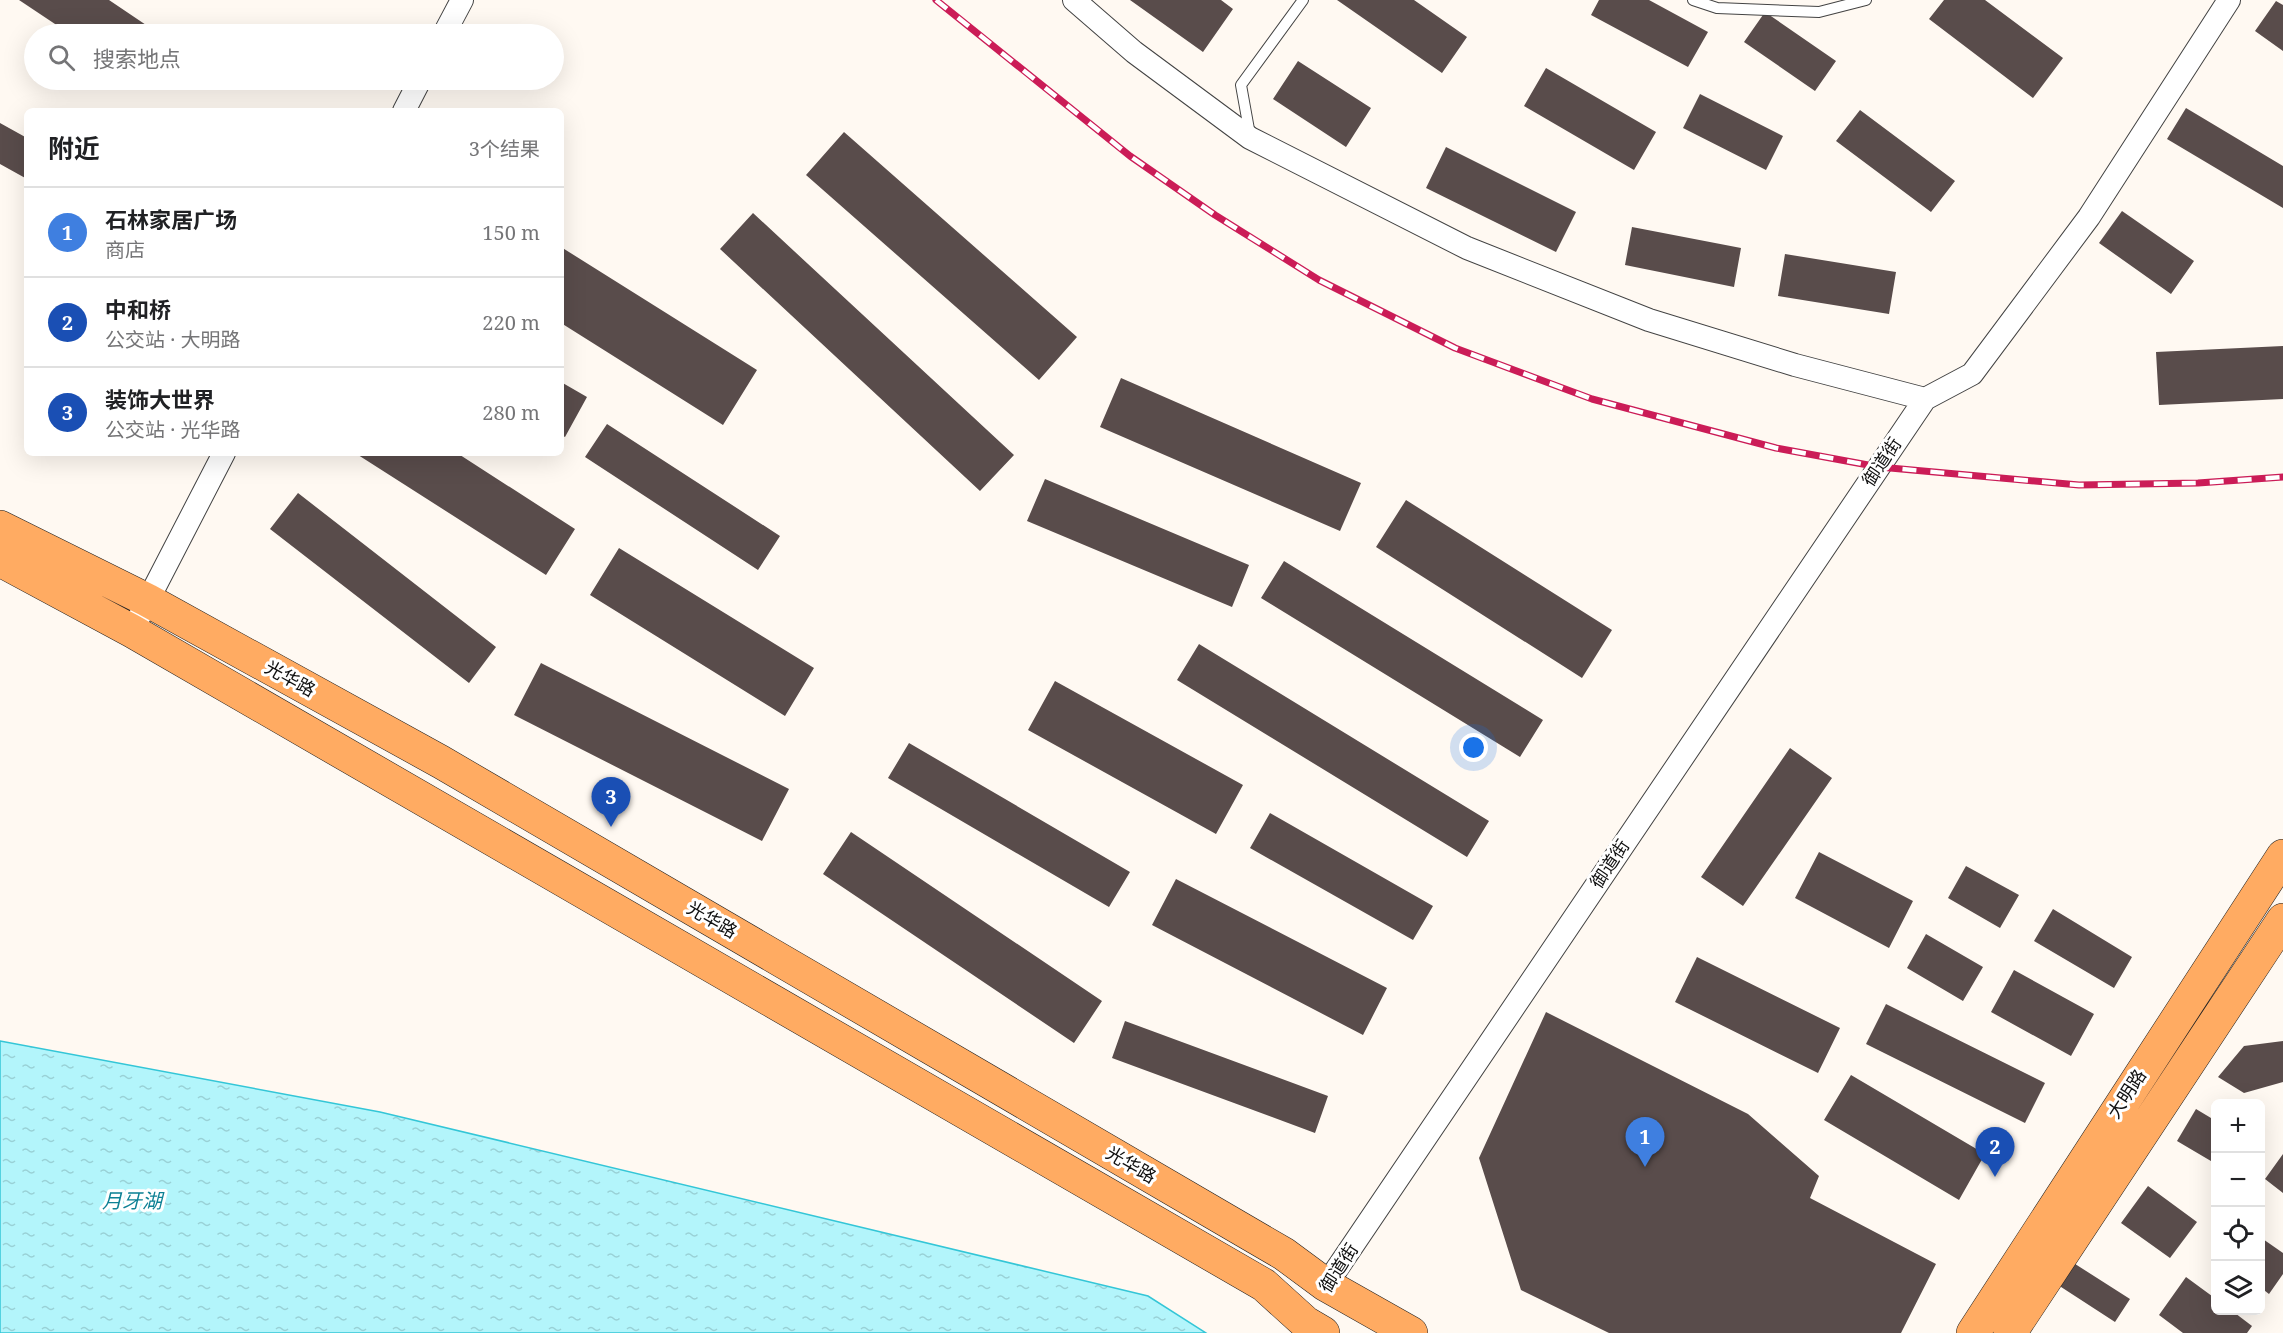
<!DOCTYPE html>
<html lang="zh">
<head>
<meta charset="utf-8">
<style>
	:root { --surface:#fff; --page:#f2f2f2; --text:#202124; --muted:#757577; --line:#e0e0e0; --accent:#d93025 }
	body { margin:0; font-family:"Noto Serif","Noto Sans SC",serif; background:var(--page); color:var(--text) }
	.controls { position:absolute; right:18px; bottom:18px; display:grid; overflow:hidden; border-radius:9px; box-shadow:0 6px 24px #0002 }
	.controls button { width:54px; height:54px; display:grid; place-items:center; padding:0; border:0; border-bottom:2px solid var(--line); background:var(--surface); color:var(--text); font:30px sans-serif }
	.you { position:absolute; left:1474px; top:748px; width:21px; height:21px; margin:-15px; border:4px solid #fff; border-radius:50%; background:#1a73e8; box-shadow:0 0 0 9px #1a73e833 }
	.badge { display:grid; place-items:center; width:39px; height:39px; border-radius:50%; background:var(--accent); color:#fff; font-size:20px; font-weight:700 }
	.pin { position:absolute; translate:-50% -50px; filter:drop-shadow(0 2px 3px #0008) }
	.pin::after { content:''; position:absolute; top:32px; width:21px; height:18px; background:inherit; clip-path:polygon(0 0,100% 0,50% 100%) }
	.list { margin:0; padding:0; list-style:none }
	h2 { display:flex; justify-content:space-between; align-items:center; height:78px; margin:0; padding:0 24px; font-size:26px }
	h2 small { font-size:20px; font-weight:400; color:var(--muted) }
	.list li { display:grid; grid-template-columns:39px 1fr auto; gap:18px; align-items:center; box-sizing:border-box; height:90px; padding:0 24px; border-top:2px solid var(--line) }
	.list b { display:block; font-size:22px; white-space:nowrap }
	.list p { margin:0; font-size:20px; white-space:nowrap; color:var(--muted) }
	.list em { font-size:20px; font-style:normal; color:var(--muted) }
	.icon { flex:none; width:33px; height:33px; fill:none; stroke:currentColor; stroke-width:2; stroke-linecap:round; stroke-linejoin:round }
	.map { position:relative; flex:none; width:2283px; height:1333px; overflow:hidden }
	.search { position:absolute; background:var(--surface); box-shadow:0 6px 24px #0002; left:24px; top:24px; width:540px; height:66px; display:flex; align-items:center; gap:15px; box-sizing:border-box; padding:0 21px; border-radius:33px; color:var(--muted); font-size:22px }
	.panel { position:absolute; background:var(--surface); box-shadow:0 6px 24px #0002; left:24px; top:108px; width:540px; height:348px; border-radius:9px }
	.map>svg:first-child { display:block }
</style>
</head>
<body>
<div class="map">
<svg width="2283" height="1333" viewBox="0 0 2283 1333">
	<defs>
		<pattern id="water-ripples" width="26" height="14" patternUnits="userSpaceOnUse" patternTransform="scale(1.5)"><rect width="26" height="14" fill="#b3f5fb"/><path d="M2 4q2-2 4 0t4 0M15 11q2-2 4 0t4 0" fill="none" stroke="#99d1d6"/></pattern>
	</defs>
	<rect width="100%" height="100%" fill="#fff9f2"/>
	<path fill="url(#water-ripples)" stroke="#34c6d7" stroke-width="1.5" d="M0,1041L380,1112L1148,1296L1206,1333H0Z"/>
	<path fill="#594c4b" d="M19,0H109L152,29L148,34H70Z
		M1130,0H1221L1233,9L1203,52Z
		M1337,0H1414L1467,37L1442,73Z
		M1599,0H1649L1708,32L1688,67L1591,15Z
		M1944,0H1985L2063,58L2033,98L1929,19Z
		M2276,1L2283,5V51L2255,31Z
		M1765,12L1836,61L1815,91L1744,42Z
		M1298,61L1371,108L1346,147L1273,99Z
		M1546,68L1656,132L1634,170L1524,106Z
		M1700,94L1783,136L1766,170L1683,128Z
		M2186,108L2283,166V208L2167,139Z
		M1860,110L1955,181L1931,212L1836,141Z
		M0,123L27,138V179L0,164Z
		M844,132L1077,337L1039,380L806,175Z
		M1446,147L1576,212L1556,252L1426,188Z
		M2122,211L2194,261L2171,294L2099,243Z
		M753,213L1014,455L980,491L720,249Z
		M1632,227L1741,248L1734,287L1625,265Z
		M561,247L757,370L723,425L561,323Z
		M1785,254L1896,272L1889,314L1778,296Z
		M2283,346V399L2159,405L2156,352Z
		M1121,378L1361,483L1340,531L1100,427Z
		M561,382L587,397L565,437L561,435Z
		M607,424L780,536L758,570L585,457Z
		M355,453H457L575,529L546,575Z
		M1045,479L1249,565L1232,607L1027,521Z
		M298,493L496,647L469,683L270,529Z
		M1406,500L1612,630L1582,678L1376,547Z
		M619,548L814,668L785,716L590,595Z
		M1284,561L1543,720L1520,757L1261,598Z
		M1199,644L1489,821L1467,857L1177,680Z
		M541,663L789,789L762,841L514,715Z
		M1055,681L1243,785L1216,834L1028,730Z
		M909,743L1130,872L1109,907L888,778Z
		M1790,748L1832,778L1743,906L1701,877Z
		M1270,813L1433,906L1413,940L1250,848Z
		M851,832L1102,1001L1074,1043L823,874Z
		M1819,852L1913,901L1889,948L1795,898Z
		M1966,866L2019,895L2000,928L1948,898Z
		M1176,879L1387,988L1363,1035L1152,925Z
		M2053,909L2132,957L2114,988L2034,941Z
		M1926,934L1983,967L1963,1001L1907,968Z
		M1697,957L1840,1028L1818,1073L1675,1002Z
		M2014,970L2094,1014L2071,1056L1991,1012Z
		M1886,1004L2045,1083L2025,1123L1866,1044Z
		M1546,1012L1748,1114L1819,1176L1810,1198L1936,1264L1901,1333H1609L1521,1290L1479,1158Z
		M1125,1021L1328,1096L1315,1133L1112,1058Z
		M2283,1041V1082L2244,1093L2218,1077L2244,1046Z
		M1851,1075L1985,1154L1959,1200L1824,1120Z
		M2196,1109L2216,1121V1164L2177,1141Z
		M2283,1154V1193L2265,1179Z
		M2148,1186L2197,1222L2170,1258L2121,1223Z
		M2260,1237L2283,1253V1274L2269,1294L2260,1287Z
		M2072,1262L2130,1299L2115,1322L2058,1285Z
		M2186,1277L2216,1299V1310H2231L2252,1326L2247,1333H2183L2159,1315Z"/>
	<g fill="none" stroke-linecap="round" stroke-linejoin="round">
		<g stroke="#434343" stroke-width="12">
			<path id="service" d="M1693,0L1717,8L1819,12L1866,0
				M1250,135L1241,85L1303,0"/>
		</g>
		<g stroke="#434343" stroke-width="24">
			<path id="minor" d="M1074,0L1134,52L1250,138L1467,248L1649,320L1795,365L1925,399L1972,374L2089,217L2229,0
				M444,34L462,0
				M404,111L420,80
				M132,631L224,453
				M1326,1285L1925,399"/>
		</g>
		<g stroke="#212121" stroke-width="34">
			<path id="primary" d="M0,527L147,600L441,762L1284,1254L1326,1285L1411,1333
				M0,560L132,631L1264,1285L1306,1323L1323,1333
				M1973,1333L2283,856
				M2010,1333L2283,920"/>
		</g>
		<use href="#service" stroke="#fff" stroke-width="10"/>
		<use href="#minor" stroke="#fff" stroke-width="22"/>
		<use href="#primary" stroke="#ffab62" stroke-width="33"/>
		<g stroke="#cb1c57" stroke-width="7">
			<path id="rail" d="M936,0L1130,156L1215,215L1319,280L1455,348L1592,399L1776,448L1879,467L2079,485L2198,483L2283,477"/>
		</g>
		<use href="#rail" stroke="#fff" stroke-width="4.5" stroke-dasharray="14" stroke-linecap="butt"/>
	</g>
	<g text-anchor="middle" stroke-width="6" stroke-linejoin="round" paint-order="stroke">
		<g font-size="18" fill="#101010" stroke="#fff">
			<text transform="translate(1882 462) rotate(-56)" y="6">御道街</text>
			<text transform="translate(290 679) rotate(29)" y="6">光华路</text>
			<text transform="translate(1610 864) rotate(-56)" y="6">御道街</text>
			<text transform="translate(712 920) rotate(30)" y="6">光华路</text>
			<text transform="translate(2127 1094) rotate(-57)" y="6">大明路</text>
			<text transform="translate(1131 1165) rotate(30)" y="6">光华路</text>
			<text transform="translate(1339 1268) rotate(-57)" y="6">御道街</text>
		</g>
		<g font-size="20" font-style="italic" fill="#0e8195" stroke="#fff">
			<text x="132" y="1208">月牙湖</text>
		</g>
	</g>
</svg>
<div class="controls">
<button>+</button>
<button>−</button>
<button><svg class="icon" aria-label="locate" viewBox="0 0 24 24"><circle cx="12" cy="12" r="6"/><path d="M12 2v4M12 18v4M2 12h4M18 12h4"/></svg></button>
<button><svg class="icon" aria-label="layers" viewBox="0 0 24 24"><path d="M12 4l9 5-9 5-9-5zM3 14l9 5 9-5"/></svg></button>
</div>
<div class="you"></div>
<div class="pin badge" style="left:1645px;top:1167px;background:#3f7fe0">1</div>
<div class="pin badge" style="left:1995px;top:1177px;background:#1a4fb4">2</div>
<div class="pin badge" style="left:611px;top:827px;background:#1a4fb4">3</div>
<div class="search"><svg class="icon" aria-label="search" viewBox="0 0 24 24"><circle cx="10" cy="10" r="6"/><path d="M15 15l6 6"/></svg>搜索地点</div>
<section class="panel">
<h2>附近<small>3个结果</small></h2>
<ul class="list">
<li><span class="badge" style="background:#3f7fe0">1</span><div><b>石林家居广场</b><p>商店</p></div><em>150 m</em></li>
<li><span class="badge" style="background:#1a4fb4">2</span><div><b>中和桥</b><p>公交站 · 大明路</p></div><em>220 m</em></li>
<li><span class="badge" style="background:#1a4fb4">3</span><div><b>装饰大世界</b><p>公交站 · 光华路</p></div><em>280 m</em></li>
</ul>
</section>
</div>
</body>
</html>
